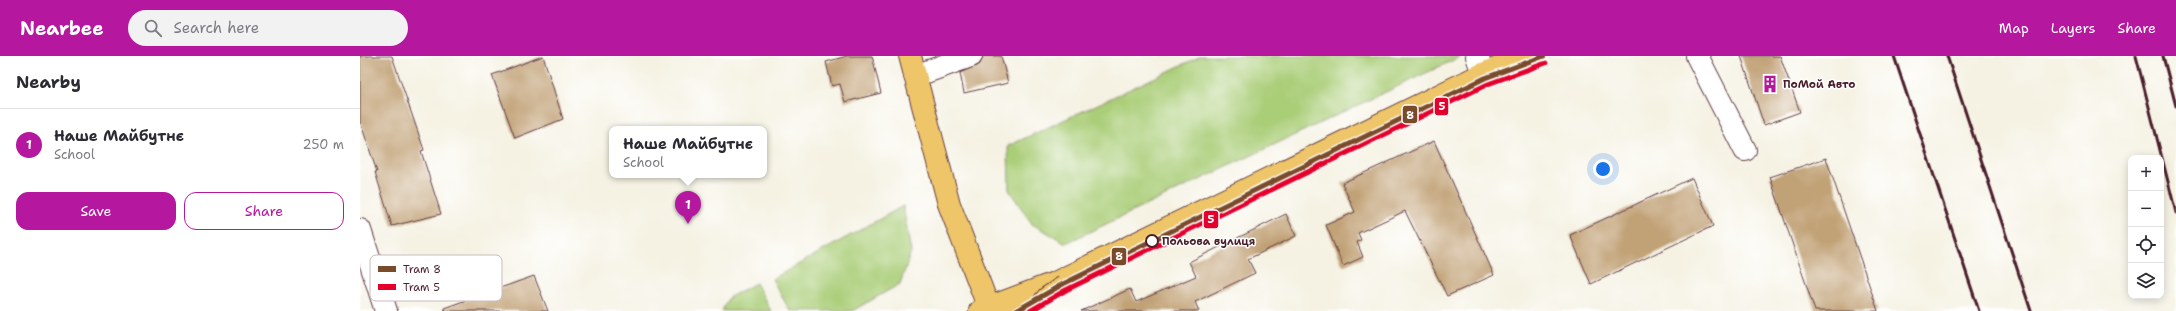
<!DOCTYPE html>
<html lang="en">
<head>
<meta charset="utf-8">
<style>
	:root { --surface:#fff; --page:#f2f2f3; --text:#2b2b33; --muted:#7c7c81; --line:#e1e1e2; --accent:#b5179e }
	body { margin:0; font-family:"Shantell Sans",sans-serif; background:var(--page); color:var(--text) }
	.controls { position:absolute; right:12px; bottom:12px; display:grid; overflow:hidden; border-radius:8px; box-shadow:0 2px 10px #0003 }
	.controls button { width:36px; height:36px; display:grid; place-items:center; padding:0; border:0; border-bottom:1px solid var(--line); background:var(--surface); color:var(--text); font:20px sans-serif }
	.you { position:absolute; left:1243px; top:113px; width:14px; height:14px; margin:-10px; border:3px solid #fff; border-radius:50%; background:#1a73e8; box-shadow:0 0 0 6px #1a73e833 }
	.badge { display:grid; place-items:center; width:26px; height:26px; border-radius:50%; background:var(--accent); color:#fff; font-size:13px; font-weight:700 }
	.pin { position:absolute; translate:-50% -33px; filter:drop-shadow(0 1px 2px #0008) }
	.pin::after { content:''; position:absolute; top:21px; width:14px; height:12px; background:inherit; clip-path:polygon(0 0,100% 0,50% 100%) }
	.popup { position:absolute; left:249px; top:70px; width:158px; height:52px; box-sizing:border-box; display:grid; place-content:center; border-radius:8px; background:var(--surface); filter:drop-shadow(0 1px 3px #0005); font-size:13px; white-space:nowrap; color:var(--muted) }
	.popup b { font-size:15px; color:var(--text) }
	.popup::after { content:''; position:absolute; left:50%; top:100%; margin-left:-8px; border:8px solid transparent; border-top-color:var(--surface) }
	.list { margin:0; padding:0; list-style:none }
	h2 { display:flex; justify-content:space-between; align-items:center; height:52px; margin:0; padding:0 16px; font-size:17px }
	h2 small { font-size:13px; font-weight:400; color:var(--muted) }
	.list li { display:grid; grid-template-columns:26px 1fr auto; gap:12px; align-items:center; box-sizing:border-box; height:72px; padding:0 16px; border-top:1px solid var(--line) }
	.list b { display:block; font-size:15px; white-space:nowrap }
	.list p { margin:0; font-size:13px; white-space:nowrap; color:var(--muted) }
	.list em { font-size:13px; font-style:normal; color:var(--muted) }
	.actions { display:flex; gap:8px; padding:12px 16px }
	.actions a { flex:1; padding:9px 0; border:1px solid var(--accent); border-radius:12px; text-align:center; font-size:14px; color:var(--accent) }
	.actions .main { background:var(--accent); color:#fff }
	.icon { flex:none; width:22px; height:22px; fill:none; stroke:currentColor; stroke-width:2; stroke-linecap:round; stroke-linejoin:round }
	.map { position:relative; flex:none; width:1816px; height:255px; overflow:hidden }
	header { display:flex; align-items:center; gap:24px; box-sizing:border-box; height:56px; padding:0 20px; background:var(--accent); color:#fff }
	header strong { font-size:19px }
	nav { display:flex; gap:22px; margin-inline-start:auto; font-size:14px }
	.search { width:280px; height:36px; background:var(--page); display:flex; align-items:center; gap:10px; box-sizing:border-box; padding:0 14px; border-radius:22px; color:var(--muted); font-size:15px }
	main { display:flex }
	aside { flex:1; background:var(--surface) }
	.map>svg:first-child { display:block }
</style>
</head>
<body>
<header>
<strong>Nearbee</strong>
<div class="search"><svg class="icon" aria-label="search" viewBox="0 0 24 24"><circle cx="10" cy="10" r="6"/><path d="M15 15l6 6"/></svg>Search here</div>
<nav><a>Map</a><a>Layers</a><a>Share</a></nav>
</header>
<main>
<aside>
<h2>Nearby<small></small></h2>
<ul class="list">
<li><span class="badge">1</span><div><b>Наше Майбутнє</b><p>School</p></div><em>250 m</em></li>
</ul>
<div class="actions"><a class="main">Save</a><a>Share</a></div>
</aside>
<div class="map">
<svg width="1816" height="255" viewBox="0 0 1816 255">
	<rect width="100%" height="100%" fill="#fff"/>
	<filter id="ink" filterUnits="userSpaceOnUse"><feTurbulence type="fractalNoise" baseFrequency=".025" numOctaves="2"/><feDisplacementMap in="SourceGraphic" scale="8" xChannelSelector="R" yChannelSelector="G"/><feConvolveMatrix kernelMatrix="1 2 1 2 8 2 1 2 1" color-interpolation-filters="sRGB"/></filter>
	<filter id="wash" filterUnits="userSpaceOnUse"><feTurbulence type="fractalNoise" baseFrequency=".012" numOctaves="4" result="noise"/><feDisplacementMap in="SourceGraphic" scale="16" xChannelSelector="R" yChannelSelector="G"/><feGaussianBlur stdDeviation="0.9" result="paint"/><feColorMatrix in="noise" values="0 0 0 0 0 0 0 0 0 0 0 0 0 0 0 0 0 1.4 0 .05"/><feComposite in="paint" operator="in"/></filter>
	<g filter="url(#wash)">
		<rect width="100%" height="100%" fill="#f5f2e3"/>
		<path fill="#aace78" stroke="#7a7652" d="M841,0H1102L706,187L672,168L649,134L648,90Z
			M543,150L551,196L540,228L492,255H430L412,223Z
			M396,227L411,255H362L368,242Z"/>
		<g id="blocks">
			<path fill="#c1a176" d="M0,0H32L64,94L61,95L81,158L32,170L15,116H17L0,65Z
				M183,0L203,63L155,82L132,19Z
				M487,0H512L521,37L485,46L480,28L472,30L466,6Z
				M623,0H641L648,27L604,37L600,17L620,8Z
				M1381,0H1420L1440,56L1404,69Z
				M1074,85L1134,219L1087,240L1045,155L998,177L1001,184L997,186L1003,201L983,210L966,169L995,156L982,127Z
				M1466,102L1518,255H1455L1410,121Z
				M1332,122L1353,170L1231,228L1210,179Z
				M926,158L936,180L888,203L895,217L835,246L839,255H721L770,233L776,246L836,220L829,206Z
				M174,220L188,255H85L84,252Z"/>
		</g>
	</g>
	<g filter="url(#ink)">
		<use href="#blocks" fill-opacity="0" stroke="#643f47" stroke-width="1"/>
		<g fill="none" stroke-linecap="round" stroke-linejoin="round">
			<g stroke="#643f47" stroke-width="24">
				<path id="minor" d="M1117,0L1123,18
					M1337,0L1385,94
					M555,20L611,0
					M0,174L26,255"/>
			</g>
			<g stroke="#643f47" stroke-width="24">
				<path id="major" d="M550,0L589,148L630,255
					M620,255L697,226L1123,18L1168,0"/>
			</g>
			<use href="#minor" stroke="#fff" stroke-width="22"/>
			<use href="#major" stroke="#eec569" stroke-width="22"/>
			<path stroke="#4a1f2b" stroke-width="1" d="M662,255L680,233L698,221
				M672,255L688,238L703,228"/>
			<path stroke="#4a1f2b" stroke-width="3" d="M1534,0L1619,255
				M1587,0L1671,255
				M1776,0L1816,157
				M1803,0L1816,50"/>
			<g stroke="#fff" stroke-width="8">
				<path id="tram-1" d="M656,255L703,228L1125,22L1184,0"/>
			</g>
			<g stroke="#fff" stroke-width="8">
				<path id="tram-2" d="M670,255L706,234L1128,28L1186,7"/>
			</g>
			<use href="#tram-1" stroke="#7a4b2a" stroke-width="5"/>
			<use href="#tram-2" stroke="#e4002b" stroke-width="5"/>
		</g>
	</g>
	<defs>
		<g id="building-bare" transform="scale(1.38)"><path d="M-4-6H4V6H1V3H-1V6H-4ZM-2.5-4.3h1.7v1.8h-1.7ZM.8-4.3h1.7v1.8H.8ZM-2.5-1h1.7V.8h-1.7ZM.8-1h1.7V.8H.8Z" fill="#b5179e" stroke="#fff" stroke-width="2.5" paint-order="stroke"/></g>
	</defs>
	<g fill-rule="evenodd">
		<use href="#building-bare" x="1410" y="28"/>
	</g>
	<circle fill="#fff" stroke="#4a1f2b" stroke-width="2" cx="792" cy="185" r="6"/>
	<g text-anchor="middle" stroke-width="3" stroke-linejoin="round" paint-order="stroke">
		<g font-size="11" font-weight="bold" fill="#4a1f2b" stroke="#fff" text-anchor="start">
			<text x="1423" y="32">ПоМой Авто</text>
		</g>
		<g font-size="11" font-weight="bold" fill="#4a1f2b" stroke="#fff" text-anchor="start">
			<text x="802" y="189">Польова вулиця</text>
		</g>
	</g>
	<rect x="10" y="199" width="132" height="46" rx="6" fill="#fff" stroke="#c9bcbf" stroke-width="1"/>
	<rect x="18" y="210" width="18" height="6" fill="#7a4b2a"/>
	<rect x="18" y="228" width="18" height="6" fill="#e4002b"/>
	<g font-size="11" fill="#4a1f2b">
		<text x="43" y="217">Tram 8</text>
		<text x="43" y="235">Tram 5</text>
	</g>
	<g stroke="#fff" stroke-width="1.5">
		<rect x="1074" y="41" width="15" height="19" rx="4" fill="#e4002b"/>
		<rect x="1042" y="49" width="16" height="19" rx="4" fill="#7a4b2a"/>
		<rect x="843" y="154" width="16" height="19" rx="4" fill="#e4002b"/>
		<rect x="751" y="191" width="16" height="19" rx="4" fill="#7a4b2a"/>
	</g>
	<g font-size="11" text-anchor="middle" font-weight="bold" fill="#fff">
		<text x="1082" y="54">5</text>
		<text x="1050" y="63">8</text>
		<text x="851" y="167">5</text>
		<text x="759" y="204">8</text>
	</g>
</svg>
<div class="controls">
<button>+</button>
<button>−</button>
<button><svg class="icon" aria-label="locate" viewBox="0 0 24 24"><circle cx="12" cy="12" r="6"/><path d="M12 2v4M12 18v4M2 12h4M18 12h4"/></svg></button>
<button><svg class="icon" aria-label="layers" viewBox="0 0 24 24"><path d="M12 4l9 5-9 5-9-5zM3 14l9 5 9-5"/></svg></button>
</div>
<div class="you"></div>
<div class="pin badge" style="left:328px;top:168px">1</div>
<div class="popup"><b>Наше Майбутнє</b>School</div>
</div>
</main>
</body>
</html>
